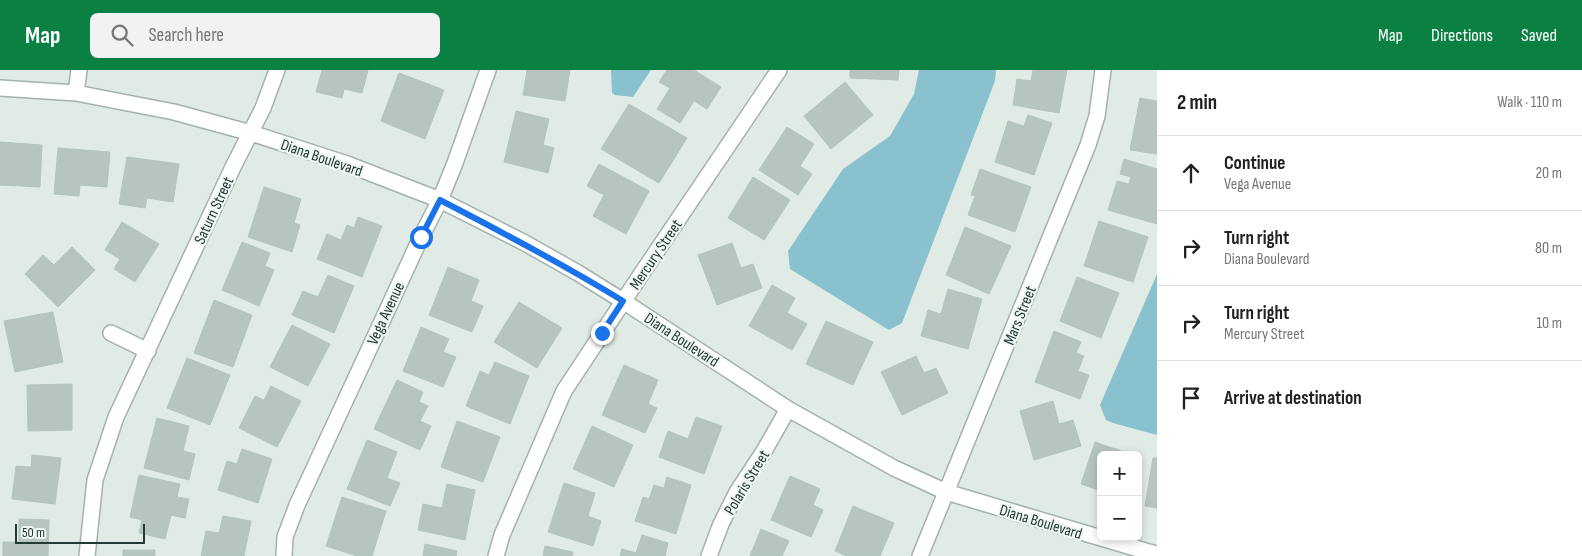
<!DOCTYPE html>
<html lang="en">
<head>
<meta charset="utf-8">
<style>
	:root { --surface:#fff; --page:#f2f2f2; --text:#222; --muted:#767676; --line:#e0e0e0; --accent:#0b8043 }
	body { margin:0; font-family:"Sofia Sans Condensed",sans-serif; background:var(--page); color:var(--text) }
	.controls { position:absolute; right:15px; bottom:15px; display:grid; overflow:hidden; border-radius:8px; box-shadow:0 2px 8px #0003 }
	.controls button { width:45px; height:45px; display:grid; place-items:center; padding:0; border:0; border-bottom:1px solid var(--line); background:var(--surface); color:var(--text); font:25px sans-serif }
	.scale { position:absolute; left:15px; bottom:12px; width:130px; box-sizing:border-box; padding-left:5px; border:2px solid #223a35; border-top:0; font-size:14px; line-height:18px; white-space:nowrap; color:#223a35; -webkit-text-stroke:4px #f1f7f4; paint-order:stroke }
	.stop { position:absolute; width:15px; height:15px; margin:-11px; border:4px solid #1a73e8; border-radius:50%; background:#fff }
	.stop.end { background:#1a73e8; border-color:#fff; box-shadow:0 1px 5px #0008 }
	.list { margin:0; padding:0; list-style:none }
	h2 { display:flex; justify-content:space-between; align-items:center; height:65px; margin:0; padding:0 20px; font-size:21px }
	h2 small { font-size:16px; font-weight:400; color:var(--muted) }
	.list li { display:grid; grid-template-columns:32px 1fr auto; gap:15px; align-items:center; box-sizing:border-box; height:75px; padding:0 20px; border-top:1px solid var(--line) }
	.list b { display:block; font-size:19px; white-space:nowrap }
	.list p { margin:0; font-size:16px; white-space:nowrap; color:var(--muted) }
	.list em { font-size:16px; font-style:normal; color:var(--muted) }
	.icon { flex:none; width:28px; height:28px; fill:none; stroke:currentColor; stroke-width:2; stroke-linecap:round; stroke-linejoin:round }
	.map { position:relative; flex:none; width:1157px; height:486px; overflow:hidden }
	header { display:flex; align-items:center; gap:30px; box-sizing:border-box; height:70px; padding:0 25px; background:var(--accent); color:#fff }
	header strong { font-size:24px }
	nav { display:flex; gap:28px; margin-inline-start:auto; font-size:18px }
	.search { width:350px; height:45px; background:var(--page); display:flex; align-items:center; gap:12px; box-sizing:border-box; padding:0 18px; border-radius:8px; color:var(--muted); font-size:19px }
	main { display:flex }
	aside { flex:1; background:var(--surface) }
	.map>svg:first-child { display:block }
</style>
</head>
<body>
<header>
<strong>Map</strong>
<div class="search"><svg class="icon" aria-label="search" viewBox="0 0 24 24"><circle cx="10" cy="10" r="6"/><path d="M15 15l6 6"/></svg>Search here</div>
<nav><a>Map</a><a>Directions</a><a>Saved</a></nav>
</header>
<main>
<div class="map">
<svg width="1157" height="486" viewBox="0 0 1157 486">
	<rect width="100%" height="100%" fill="#e0ebe6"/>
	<path fill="#8ac1ce" d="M611,0H651L633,27L615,25L612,23Z
		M919,0H996L995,11L902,253L889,260L790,199L788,181L843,99L890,66L914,24Z
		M1157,204V365L1113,353L1106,350L1100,335Z"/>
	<path fill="#b6c5c0" stroke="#b3c4be" d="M322,0H368L362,23L344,19L342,28L316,22Z
		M527,0H570L565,31L523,25Z
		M667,0H694L721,17L707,39L694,31L680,53L657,39L670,18L659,12Z
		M850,0H899L898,10L850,8Z
		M1033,0H1067L1059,43L1013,35L1017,9L1031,11Z
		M399,3L444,20L425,69L381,51Z
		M845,12L873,45L831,79L804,46Z
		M1140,28L1157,31V84L1130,80Z
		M629,34L687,68L659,113L601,79Z
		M516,41L549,49L543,75L554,78L548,103L504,92Z
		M1028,45L1052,53L1034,105L995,92L1008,51L1024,56Z
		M787,57L814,74L800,96L812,104L798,125L759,100Z
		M0,72L42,75L40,117L0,115Z
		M58,78L110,82L107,117L80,115L79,126L54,124Z
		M127,87L179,94L173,132L147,128L145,138L119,134Z
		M1124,89L1157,99V154L1108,140L1117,111L1129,114L1131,107L1120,104Z
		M599,94L649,121L626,164L593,146L604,125L587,116Z
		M980,99L1031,117L1015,162L968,145L975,126L971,125Z
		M753,107L790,130L764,170L728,148Z
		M264,117L301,129L294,153L300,155L292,182L248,167Z
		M358,147L382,156L362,207L317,189L327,164L341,170L347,155L354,158Z
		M1099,151L1148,167L1133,212L1084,196Z
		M122,152L159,174L135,212L114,199L120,189L105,180Z
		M965,157L1011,176L989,224L946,205Z
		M242,172L270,183L265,196L274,200L259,236L222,220Z
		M732,173L741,198L753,194L762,218L717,235L698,185Z
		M72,177L95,200L58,237L25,204L43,185L54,195Z
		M448,197L479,210L471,231L483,236L472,262L429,245Z
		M328,205L354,216L334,263L292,245L303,221L318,227Z
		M1077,207L1119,223L1101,268L1060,251Z
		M772,215L795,228L787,243L807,254L792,280L749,256Z
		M948,219L982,229L968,279L921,266L928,240L941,244Z
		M214,230L252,245L233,297L194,283Z
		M519,232L562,258L537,298L494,272Z
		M53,242L63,292L15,302L4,251Z
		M826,251L873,272L853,315L806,294Z
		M292,255L330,274L308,316L270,297Z
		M421,257L449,269L443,282L456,287L443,317L403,301Z
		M1054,261L1081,272L1076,283L1084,286L1078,301L1089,305L1080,329L1035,312Z
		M916,286L924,303L936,298L948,323L902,345L881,302Z
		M187,288L230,305L210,355L167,338Z
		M495,292L529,306L510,354L466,336L480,301L489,305Z
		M624,295L658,310L648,334L657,338L645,363L602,345Z
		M397,310L423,322L419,332L428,336L420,351L431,356L420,380L374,359Z
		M72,314V360L28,361L27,315Z
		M271,316L301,331L277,377L239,358L255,326L264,330Z
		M1053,331L1059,354L1073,350L1081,376L1034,390L1020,341Z
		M696,347L722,356L704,404L659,387L668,361L688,369Z
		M157,348L189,356L183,381L195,384L189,410L144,398Z
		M457,351L500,367L483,412L441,397Z
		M592,356L633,375L614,417L573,399Z
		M367,370L397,382L387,408L400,413L390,436L347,419Z
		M1095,372L1133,385H1101V421L1081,414Z
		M242,379L272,389L258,433L218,420L227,391L237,394Z
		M32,385L61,388L55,434L12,429L16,396L31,397Z
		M1153,388H1157V438L1145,436Z
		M139,405L180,414L177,427L189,429L185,448L171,445L165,469L139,463L142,450L130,447Z
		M790,406L820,419L813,435L823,440L811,467L771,450Z
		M667,407L691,415L676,464L635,451L643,427L649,429L654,415L664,418Z
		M564,413L595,423L588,446L601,451L593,476L548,462Z
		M447,414L475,420L465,470L418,460L423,434L442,438Z
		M342,427L386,441L372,486H357L326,476Z
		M853,436L894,453L880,486H847L835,481Z
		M223,446L251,451L244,486H201L206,461L219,463Z
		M19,449L49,450L48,486H3V472H19Z
		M761,459L789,471L782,486H750Z
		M642,465L668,473L665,486H620L622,479L636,483Z
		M425,474L457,481L456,486H423Z
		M545,476L573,482L572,486H543Z
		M123,480H155V486H123Z"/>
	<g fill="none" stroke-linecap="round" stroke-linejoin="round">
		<g stroke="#a3b2ad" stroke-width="18">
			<path id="minor" d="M0,18L76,23L174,42L251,63L347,94L440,130L525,173L578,203L623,231L788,339L894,398L946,422L1145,481L1157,484
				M76,23L79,0
				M111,263L148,281
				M87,486L95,410L116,347L233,97L263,38L277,0
				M284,486L285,467L297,435L421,167L440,130L455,93L488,0
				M496,486L502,465L564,321L642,203L779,0
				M709,486L721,454L737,422L764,381L788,339
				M920,486L1088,75L1097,46L1103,0"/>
		</g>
		<use href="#minor" stroke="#fff" stroke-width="15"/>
	</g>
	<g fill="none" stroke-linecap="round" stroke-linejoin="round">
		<path stroke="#1a73e8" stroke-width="6" d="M421,167L440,130C502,162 563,194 623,231L602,263"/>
	</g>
	<g text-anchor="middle" stroke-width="4.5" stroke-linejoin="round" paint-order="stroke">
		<g font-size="16" fill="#223a35" stroke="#f1f7f4">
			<text transform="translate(322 87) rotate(19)" y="6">Diana Boulevard</text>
			<text transform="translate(213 140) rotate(-65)" y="6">Saturn Street</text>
			<text transform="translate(655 184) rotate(-56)" y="6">Mercury Street</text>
			<text transform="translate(385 243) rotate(-65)" y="6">Vega Avenue</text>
			<text transform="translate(1019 245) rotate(-68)" y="6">Mars Street</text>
			<text transform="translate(682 269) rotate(33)" y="6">Diana Boulevard</text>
			<text transform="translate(746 412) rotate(-59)" y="6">Polaris Street</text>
			<text transform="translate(1041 451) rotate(17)" y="6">Diana Boulevard</text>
		</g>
	</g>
</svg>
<div class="controls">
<button>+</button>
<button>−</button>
</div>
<div class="scale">50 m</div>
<div class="stop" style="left:421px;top:167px"></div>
<div class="stop end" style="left:602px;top:263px"></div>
</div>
<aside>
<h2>2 min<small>Walk · 110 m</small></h2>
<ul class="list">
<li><svg class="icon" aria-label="ahead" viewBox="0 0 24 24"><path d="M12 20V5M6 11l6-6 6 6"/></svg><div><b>Continue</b><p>Vega Avenue</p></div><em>20 m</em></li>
<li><svg class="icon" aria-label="right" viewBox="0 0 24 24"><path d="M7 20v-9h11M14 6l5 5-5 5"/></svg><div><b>Turn right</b><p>Diana Boulevard</p></div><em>80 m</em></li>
<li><svg class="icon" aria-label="right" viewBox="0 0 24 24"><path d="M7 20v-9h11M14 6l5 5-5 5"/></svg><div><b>Turn right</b><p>Mercury Street</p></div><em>10 m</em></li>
<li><svg class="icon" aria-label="arrive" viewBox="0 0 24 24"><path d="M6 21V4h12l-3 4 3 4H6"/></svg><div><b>Arrive at destination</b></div></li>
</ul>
</aside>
</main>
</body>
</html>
